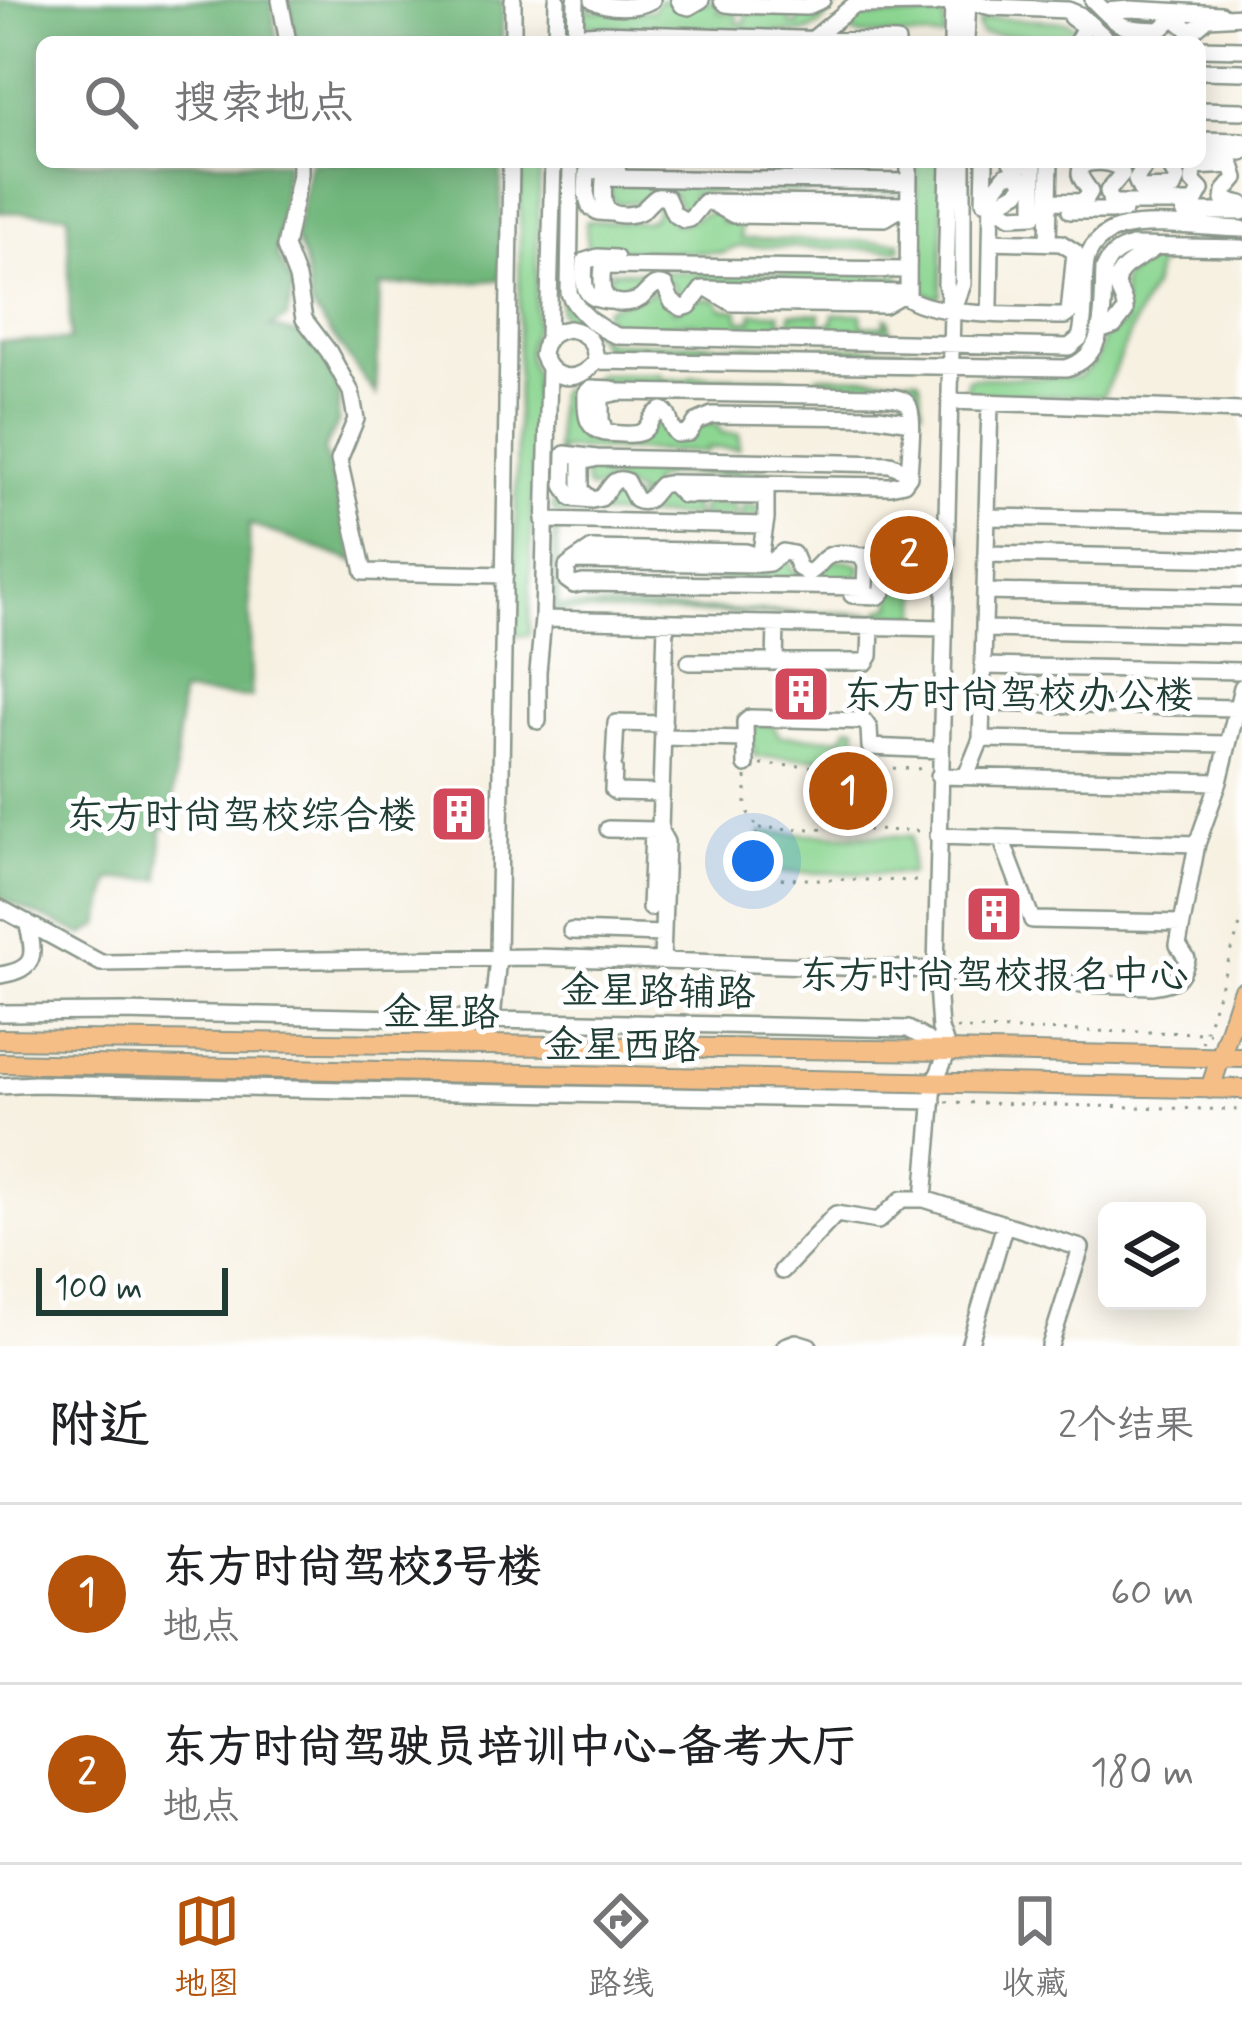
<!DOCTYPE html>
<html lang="zh">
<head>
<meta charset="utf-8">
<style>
	:root { --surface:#fff; --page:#f2f2f2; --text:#202124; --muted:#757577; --line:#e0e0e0; --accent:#b45309 }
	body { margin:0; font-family:Mynerve,"LXGW WenKai TC",sans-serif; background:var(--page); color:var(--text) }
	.controls { position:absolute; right:36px; bottom:36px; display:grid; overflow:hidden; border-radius:18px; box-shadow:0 6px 30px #0003 }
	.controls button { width:108px; height:108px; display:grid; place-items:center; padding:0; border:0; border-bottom:3px solid var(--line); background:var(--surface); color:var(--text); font:60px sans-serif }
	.scale { position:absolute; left:36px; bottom:30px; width:192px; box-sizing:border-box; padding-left:12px; border:6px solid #1f3d34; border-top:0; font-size:33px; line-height:42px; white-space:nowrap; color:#1f3d34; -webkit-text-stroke:9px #fff; paint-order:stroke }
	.you { position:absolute; left:753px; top:861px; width:42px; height:42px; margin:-30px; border:9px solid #fff; border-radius:50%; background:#1a73e8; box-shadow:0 0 0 18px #1a73e833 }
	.badge { display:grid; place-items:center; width:78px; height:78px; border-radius:50%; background:var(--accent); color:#fff; font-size:39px; font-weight:700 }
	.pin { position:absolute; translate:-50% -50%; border:6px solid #fff; box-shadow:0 3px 12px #0006 }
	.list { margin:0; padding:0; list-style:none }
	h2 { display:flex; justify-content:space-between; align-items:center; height:156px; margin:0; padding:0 48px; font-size:51px }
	h2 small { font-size:39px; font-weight:400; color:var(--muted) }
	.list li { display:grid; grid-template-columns:78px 1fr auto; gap:36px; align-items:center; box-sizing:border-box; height:180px; padding:0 48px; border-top:3px solid var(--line) }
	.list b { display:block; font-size:45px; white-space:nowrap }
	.list p { margin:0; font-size:39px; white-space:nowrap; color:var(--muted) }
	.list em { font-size:39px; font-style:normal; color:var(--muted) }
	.icon { flex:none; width:66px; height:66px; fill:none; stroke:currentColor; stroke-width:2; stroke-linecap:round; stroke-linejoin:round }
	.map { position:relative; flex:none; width:1242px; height:1346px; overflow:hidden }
	.search { position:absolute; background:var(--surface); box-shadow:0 6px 30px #0003; left:36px; right:36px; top:36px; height:132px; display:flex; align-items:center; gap:30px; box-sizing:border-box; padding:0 42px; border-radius:18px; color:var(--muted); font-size:45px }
	.sheet { height:516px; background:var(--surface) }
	nav { display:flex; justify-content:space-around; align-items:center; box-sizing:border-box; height:168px; border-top:3px solid var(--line); background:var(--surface); font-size:33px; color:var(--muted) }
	nav a { display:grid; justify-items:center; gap:6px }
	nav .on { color:var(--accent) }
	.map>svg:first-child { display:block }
</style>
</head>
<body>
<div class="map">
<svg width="1242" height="1346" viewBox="0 0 1242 1346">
	<rect width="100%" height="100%" fill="#fff"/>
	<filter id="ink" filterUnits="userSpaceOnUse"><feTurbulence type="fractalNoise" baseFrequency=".00833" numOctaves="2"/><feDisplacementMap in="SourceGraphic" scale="24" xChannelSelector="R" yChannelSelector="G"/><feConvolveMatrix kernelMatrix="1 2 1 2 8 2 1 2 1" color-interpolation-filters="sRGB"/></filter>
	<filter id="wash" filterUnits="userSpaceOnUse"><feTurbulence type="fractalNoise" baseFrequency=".004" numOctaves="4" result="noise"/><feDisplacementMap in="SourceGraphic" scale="48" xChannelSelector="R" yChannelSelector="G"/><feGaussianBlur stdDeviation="2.7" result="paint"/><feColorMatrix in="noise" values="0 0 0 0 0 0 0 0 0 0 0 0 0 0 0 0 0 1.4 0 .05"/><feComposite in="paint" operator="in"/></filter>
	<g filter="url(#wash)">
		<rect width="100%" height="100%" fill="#f7f1e2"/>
		<path fill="#8cd692" stroke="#568a63" stroke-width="3" d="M584,0H589V11H652L659,0L704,3L714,0L717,2L718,12L737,13V23H745L746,13L790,14V24L798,25L799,14H811L815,6L840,3L819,26L804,33L591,27L584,20Z
			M942,16L945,21V34L943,38L859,35L852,33L849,25L851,20L861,17Z
			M992,18L1068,22L1075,27L1076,33L1072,38L981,34L978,26L980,21Z
			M521,162H540L535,328C527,347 525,356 535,374L529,636L514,635Z
			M560,162H566L563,298C573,316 592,334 609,342L918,349V360L606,354C599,345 596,331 584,324C574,319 568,321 560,312Z
			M917,162H944L941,294L937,298L919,291L915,284Z
			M610,183L898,187V193L703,192L694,194L686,212H683L673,194L666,190H658L644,202L617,203L610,196Z
			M660,204L675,224C689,225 697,213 714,212L721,217V222L740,223L741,239L900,242V250L740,246L723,253L587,249L586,221L645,222L654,217L657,205Z
			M1156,255L1169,256L1157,268L1153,286L1141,308L1103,396L975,394L966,388L968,379L973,378L1079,377L1095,363L1105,335L1124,325L1122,283L1125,277Z
			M611,271L898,275L902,281L901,286L696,282L686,295L680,296L670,282L634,293H618L609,285Z
			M652,293H661L674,311L700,298L717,300L721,308L738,310L740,321H752L753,313H780V322H791V313L820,314V324H832L834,314H861L862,326H885V318L889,319L890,333L712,330C691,317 675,324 652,327C638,329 624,326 611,324L604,313L607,307Z
			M599,374H661L662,379H690L692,376L785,377L787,381H814L817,376L917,378L920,382L922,408L915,399L893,386L732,383V388L588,382Z
			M580,384L581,438L634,440L661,416L669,433L707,423L717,425L722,433L739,434V449L706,448L707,452L560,449V504H604L609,502L614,488L619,484L630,500L664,492L675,498V505L694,506L695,516L701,515L702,504L735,505V515H742L743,505L759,506L757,517L557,514L553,510V502L556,498L557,395L561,390Z
			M599,466L651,470L876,472H887L891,477L669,474L654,480L647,496L643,497L609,479L600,488L590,489L586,486L584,467Z
			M554,527H558V606L880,614L882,609L892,607L893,577H919V616L553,611Z
			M785,556L795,573C816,567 842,553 860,566L858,581L578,577L573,572L575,569H584L763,573L775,569L780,560Z
			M756,724L773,725L779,736L842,738L848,726L856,727V759L755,757L750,732Z
			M761,833L912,836L911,874L760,872Z"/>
		<path fill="#71b77c" stroke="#487a58" stroke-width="3" d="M0,0H271L277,42H42V162H287L277,255L293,288L287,318L270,327L302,335L329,361L339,391L338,423L324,450L356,562L249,524L251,698L181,693L171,826L162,828L160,879L111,880L100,925L83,935L0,898V341L70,340L68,214L0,212Z
			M289,0H503L502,42H296Z
			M310,162H501L500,280L380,286L376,395L311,306L304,260L295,238Z"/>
	</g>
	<g filter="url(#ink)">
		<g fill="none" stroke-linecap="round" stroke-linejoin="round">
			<g stroke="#8b978b" stroke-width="20">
				<path id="minor" d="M280,0L288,42
					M593,0C607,9 637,9 652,0
					M679,0L682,5L689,7L701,0
					M722,0L726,4L735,5L806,7L822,0
					M1093,0C1121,28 1120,29 1160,30L1172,19H1176L1189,30H1194L1208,18L1242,16
					M968,1L991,7L1068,10L1080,15L1110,42
					M1105,11L1130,9L1221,14
					M1071,17L1081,24L1083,30L1077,42
					M556,36L601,33L897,42
					M813,39L854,5L934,4L953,0L952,42
					M513,42V0
					M556,42L557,0
					M575,42L576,0
					M966,42L968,0
					M1200,48L1242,49
					M1200,71L1242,72
					M1200,110L1242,111
					M1200,140L1242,141
					M1200,152H1242
					M300,162V174L285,247L297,278L304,319L329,352L351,392L356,419L339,460L364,572L505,575
					M571,162L569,293C576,311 600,330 618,336L1069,347L1080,338C1087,313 1082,287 1086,262C1089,247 1103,233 1118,229C1149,220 1208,228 1242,229
					M909,162L908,298C937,317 1027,315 1065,316L1069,313L1075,252L1061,243L991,241
					M1147,162L1136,180L1140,189L1173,188L1177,179L1168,162
					M984,201L985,162
					M1049,201L1084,202L1090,192C1085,181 1076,178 1082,165C1094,161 1108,161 1120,168L1122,174L1108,191L1111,203H1194L1201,190L1193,182L1194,167L1232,165L1236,178L1225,191L1224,200L1242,204
					M714,204L734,215L885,218L905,206
					M908,205L704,202L690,219L684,220L674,214L667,198C664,198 660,196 657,197C654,198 645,208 643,210C637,214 630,215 624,215C600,215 603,197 604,179L609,178L909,182
					M1070,211H1124
					M1184,212H1242
					M611,213L598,212L590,207L586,193L587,173L599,169L618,171
					M1048,243L1050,162
					M712,291L732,303L884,305L903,294
					M906,293L702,289L689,306L682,308L672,302L665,286C662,285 659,284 656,285C653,285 643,296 641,298C635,302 629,303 622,303C599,302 601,284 603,266H607L906,270
					M609,301C580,299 584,284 585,261L598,257L616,258
					M954,308L963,284V162
					M987,312L990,305L992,193L1006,175L1016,173L1020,176L1023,184L1018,192L1002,201V210L1011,216L1034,215V164L1011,162
					M569,329C587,332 595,343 596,361C578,383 553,383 542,355C544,339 553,331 569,329Z
					M1099,331L1114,326L1125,312C1126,298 1117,293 1117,282C1117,266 1146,256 1156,247
					M548,338L553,162
					M596,361L1066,368C1109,357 1102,305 1104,269C1110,255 1118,250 1132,246L1242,248
					M549,370L543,619L944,628
					M950,401L1242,411
					M605,433C584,428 586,412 586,393L591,388L612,389
					M565,454L597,458L890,464L902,469L909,476L904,483L890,486L671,483L661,485C653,492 649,506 636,500L626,481C612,475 610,491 601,498L592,500L572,498L564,485Z
					M909,476C909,463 916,412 907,403C900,396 885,397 876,396L620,392L601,396V420L605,433C615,433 635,437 643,431C653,423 647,417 662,410C672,415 668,428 677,434L689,433L696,422L712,415L879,417L911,422
					M671,483L683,495L766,496
					M592,500L581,490V462L594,459
					M987,517L1242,522
					M544,520L765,525
					M783,552L793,554L799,568L808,573C818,569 819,562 827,557C836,551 852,554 861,556L866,565L865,587L583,583L574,585L567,580V567L574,561L759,564L769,563Z
					M986,554L1242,559
					M574,561L592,549L746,552L761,557
					M759,564L766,519V487
					M985,592L1242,597
					M852,595L879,596L883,592C883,576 884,567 875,555L861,556
					M984,629L1242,635
					M689,662H866L870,656L871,626
					M775,662L776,625
					M983,666L1242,671
					M982,703L1237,708
					M538,721V672L543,619
					M663,737L744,739
					M981,739L1228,744
					M614,761L616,723L664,724
					M746,765L745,722L750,718L864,721L869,728L870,747L940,750
					M614,769L613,790L616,792L661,793
					M939,776L1219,782
					M966,776L981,739L990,403
					M608,829L657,830
					M1001,838L1032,920L1182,923
					M1197,844L1219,782L1242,687
					M0,908L101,963L537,957L936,970L990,981L1152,986C1174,982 1181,982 1187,959L1178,945L1197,844L938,836
					M650,908L653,830
					M571,931L663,934
					M662,961L666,842L660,831L666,623
					M0,975C38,969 35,954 27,922
					M0,1013L122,1012L908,1029L945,1050
					M433,1042L492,1020L498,957L511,162
					M0,1086L35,1084L933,1101
					M924,1199L934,1084L948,1051L940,1029L936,970L952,311L946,284L949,162
					M782,1271L836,1214L878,1221L902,1199H924L1081,1248L1050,1346
					M785,1346L796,1342L809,1346
					M969,1346L1005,1224"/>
			</g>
			<g stroke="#8b978b" stroke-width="22">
				<path id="major" d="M0,1039L948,1051L1242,1058
					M0,1063L1242,1089
					M1210,1089L1242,992"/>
			</g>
			<path stroke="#8b978b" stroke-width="3" stroke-dasharray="3 9" stroke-linecap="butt" d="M761,765L926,769
				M746,777V810L758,828L754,844V878L922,881
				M759,828L924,831
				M956,1029L1210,1033
				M1202,1043L1242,919
				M946,1102L1242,1110"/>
			<use href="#minor" stroke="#fff" stroke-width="15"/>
			<use href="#major" stroke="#f6be87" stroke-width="18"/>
		</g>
	</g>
	<defs>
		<g id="building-square" transform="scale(3)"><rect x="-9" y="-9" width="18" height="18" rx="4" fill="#d1495b" stroke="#fff"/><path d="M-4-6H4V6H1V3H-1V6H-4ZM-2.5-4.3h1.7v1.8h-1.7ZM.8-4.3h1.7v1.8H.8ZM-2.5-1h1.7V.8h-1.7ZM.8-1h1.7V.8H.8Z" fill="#fff"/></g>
	</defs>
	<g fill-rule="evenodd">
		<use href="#building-square" x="801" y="694"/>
		<use href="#building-square" x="459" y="814"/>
		<use href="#building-square" x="994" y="914"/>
	</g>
	<g text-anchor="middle" stroke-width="10" stroke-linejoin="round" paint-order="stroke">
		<g font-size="39" fill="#1f3d34" stroke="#fff" text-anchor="start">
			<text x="843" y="708">东方时尚驾校办公楼</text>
			<text x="417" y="828" text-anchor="end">东方时尚驾校综合楼</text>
			<text x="994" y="988" text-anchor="middle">东方时尚驾校报名中心</text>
		</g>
		<g font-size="39" fill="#1f3d34" stroke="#fff">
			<text transform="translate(658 990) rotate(1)" y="14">金星路辅路</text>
			<text transform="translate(441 1011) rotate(1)" y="14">金星路</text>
			<text transform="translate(622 1044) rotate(1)" y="14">金星西路</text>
		</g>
	</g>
</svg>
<div class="controls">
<button><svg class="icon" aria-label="layers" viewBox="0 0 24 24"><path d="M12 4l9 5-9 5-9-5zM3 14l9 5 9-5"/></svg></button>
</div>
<div class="scale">100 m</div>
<div class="you"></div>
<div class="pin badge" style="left:848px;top:791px">1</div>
<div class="pin badge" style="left:909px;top:555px">2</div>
<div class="search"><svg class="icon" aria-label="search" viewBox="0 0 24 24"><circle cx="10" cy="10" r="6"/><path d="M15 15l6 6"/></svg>搜索地点</div>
</div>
<section class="sheet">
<h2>附近<small>2个结果</small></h2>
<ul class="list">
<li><span class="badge">1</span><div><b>东方时尚驾校3号楼</b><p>地点</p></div><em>60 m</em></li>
<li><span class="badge">2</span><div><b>东方时尚驾驶员培训中心-备考大厅</b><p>地点</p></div><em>180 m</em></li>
</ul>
</section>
<nav>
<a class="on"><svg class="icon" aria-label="map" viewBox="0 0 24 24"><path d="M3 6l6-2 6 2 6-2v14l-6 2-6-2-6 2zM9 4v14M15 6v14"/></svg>地图</a>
<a><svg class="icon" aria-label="directions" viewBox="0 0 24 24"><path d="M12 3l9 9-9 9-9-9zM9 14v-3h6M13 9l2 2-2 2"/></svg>路线</a>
<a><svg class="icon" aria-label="saved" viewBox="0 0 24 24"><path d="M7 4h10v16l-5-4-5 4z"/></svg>收藏</a>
</nav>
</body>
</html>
